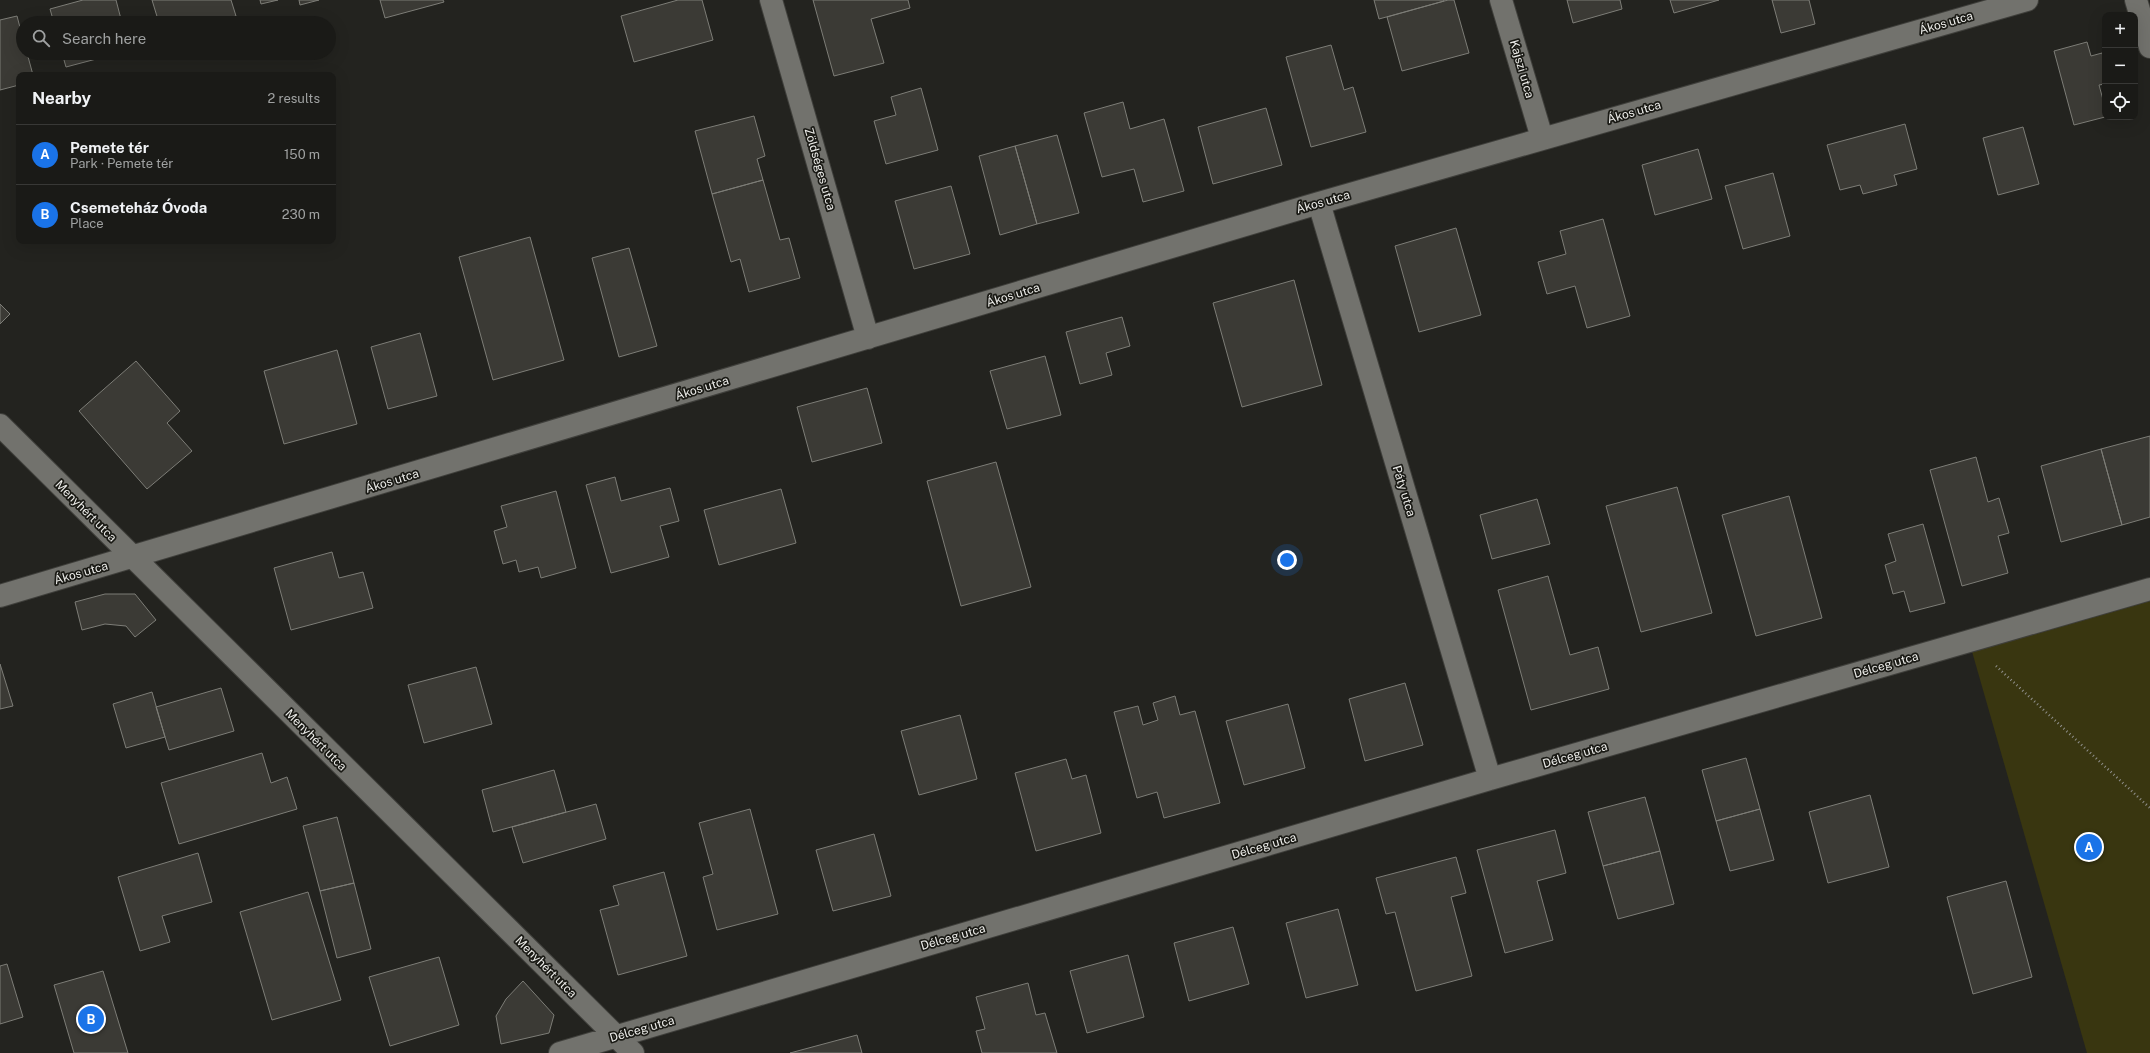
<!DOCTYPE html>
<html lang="en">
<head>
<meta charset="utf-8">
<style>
	:root { --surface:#1a1a17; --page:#232320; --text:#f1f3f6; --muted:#9fa1a1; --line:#383836; --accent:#1a73e8 }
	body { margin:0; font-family:"Public Sans",sans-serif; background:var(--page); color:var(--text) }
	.controls { position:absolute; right:12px; top:12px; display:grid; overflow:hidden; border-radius:8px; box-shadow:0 4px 16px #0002 }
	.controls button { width:36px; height:36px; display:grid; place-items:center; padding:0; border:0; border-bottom:1px solid var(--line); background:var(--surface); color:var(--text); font:20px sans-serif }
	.you { position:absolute; left:1287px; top:560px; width:14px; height:14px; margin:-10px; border:3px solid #fff; border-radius:50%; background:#1a73e8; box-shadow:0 0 0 6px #1a73e833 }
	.badge { display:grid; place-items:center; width:26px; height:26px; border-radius:50%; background:var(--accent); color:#fff; font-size:13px; font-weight:700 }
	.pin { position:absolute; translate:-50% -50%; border:2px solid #fff; box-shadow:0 1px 4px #0006 }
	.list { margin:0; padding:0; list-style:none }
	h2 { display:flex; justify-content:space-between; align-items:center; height:52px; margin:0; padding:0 16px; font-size:17px }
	h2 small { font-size:13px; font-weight:400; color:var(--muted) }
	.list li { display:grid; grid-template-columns:26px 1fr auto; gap:12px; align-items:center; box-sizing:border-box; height:60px; padding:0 16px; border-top:1px solid var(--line) }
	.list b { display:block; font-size:15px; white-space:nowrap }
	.list p { margin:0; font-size:13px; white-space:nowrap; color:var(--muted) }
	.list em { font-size:13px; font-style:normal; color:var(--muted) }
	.icon { flex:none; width:22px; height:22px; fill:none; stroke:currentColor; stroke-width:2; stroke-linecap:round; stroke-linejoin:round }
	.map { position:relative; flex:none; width:2150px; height:1053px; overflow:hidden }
	.search { position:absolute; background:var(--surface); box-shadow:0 4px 16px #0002; left:16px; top:16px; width:320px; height:44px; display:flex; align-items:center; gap:10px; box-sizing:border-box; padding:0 14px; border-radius:22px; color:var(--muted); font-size:15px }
	.panel { position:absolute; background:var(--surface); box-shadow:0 4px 16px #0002; left:16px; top:72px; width:320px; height:172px; border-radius:8px }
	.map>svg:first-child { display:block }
</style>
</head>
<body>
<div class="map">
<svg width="2150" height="1053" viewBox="0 0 2150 1053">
	<rect width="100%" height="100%" fill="#23231f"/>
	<path fill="#393610" d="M2150,589V1053H2087L1969,641Z"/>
	<path fill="#3b3a35" stroke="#7d7d77" d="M83,0H116L122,23H54L50,9Z
		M152,0H231L236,16L209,23H159Z
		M260,0H278L261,4Z
		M299,0H319L300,5Z
		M380,0H443L444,2L385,18Z
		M678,0H702L713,40L634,62L621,16Z
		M813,0H908L910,8L871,19L884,63L834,76Z
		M1374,0H1444V1L1379,19Z
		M1454,0L1469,53L1402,71L1387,17L1448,0Z
		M1567,0H1620L1622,9L1573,23Z
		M1670,0H1719L1674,13Z
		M1772,0H1809L1815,24L1781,33Z
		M17,16L23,39V53H27L33,75H19V85L0,90V20Z
		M2087,42L2091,56L2102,53L2105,64V84L2099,85L2105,107V117L2074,125L2054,51Z
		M1331,45L1344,90L1353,87L1366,132L1311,147L1286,57Z
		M62,53H119L66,67Z
		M921,88L938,150L886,164L874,121L896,115L891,97Z
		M1123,102L1130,129L1164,119L1184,191L1143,202L1134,169L1102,177L1084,113Z
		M1266,108L1282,165L1213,184L1198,127Z
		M754,116L765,156L757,159L763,180L712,194L695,131Z
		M1905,124L1917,169L1894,175L1897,185L1863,194L1860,185L1840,190L1827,145Z
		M2023,127L2039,184L1998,195L1983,138Z
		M1057,135L1079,213L1037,224L1015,146Z
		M1015,146L1037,224L1000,235L979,156Z
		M1698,149L1712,199L1655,215L1642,165Z
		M1773,173L1790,236L1743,249L1725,186Z
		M763,180L780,240L789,238L800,278L749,292L740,259L731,262L712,194Z
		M951,186L970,254L914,269L895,201Z
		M1603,219L1630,316L1587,328L1575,286L1547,294L1538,262L1566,254L1560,231Z
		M1456,228L1481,315L1419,332L1395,246Z
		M530,237L564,360L493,380L459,257Z
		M629,248L657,346L619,357L592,258Z
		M1294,280L1322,385L1242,407L1213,303Z
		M0,304L10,314L0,324Z
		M1122,317L1130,346L1106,353L1112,375L1080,384L1066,332Z
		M420,333L437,396L388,409L371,347Z
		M337,350L357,424L284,444L264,371Z
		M1045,356L1061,415L1007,429L990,371Z
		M136,361L180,411L167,423L192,451L147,489L79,411Z
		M867,388L882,443L812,462L797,407Z
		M2150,436V517L2122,525L2101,449Z
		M2101,449L2122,525L2061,542L2041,466Z
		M1976,457L1988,502L1999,498L2009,533L1998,536L2008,573L1962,586L1930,470Z
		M996,462L1031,587L961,606L927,481Z
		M615,477L621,501L670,488L679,521L660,526L669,557L611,573L586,485Z
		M1677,487L1712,613L1641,632L1606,506Z
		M781,489L796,543L719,565L704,510Z
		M556,491L576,568L541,578L538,567L519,572L516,560L503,564L494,531L507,527L501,506Z
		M1789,496L1822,618L1756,636L1722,515Z
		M1537,499L1550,544L1492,559L1480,515Z
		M1923,524L1945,603L1910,612L1904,591L1893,594L1885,565L1896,561L1888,534Z
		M332,552L339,578L363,572L373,608L291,630L274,568Z
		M1548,576L1570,655L1598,647L1609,689L1531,710L1498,590Z
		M105,594H135L156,620L135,637L126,626L105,624L82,630L75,602Z
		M0,664L13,706L0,709Z
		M476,667L492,724L424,743L408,685Z
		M1405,683L1423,745L1365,761L1349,699Z
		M221,688L234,731L169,750L156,707Z
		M152,692L165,737L126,748L113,704Z
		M1175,696L1180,715L1195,711L1220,803L1164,818L1157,792L1137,798L1114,712L1138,706L1143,725L1158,720L1153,703Z
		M1288,704L1305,768L1244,785L1226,721Z
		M960,715L977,779L919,795L901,731Z
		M262,753L271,783L287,777L297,809L179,844L161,783Z
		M1746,758L1760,809L1716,821L1702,770Z
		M1066,759L1072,779L1086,775L1101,833L1036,851L1015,773Z
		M554,770L566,812L493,832L482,790Z
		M1870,795L1889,867L1828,883L1809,812Z
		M1645,797L1660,851L1603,866L1588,812Z
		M596,804L606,839L523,863L512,827Z
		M750,809L778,914L717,930L703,877L713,874L699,823Z
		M1760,809L1774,860L1730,871L1716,821Z
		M337,817L354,883L320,891L303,826Z
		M1555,830L1566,873L1537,881L1553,940L1505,953L1477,850Z
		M874,834L891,896L833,911L816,850Z
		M1660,851L1674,904L1618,919L1603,866Z
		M198,853L212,902L162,916L170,942L140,951L118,877Z
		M1456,857L1466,893L1451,897L1472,976L1416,991L1395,912L1386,914L1376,878Z
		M664,872L687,956L618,975L600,910L619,905L613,886Z
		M2006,881L2032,977L1973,994L1947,897Z
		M354,883L371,949L337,958L320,891Z
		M308,892L341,1000L272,1020L240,912Z
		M1338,909L1358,985L1306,998L1286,923Z
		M1233,927L1249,984L1189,1001L1174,943Z
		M1128,955L1144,1017L1087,1033L1070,971Z
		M439,957L459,1025L390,1046L369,977Z
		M7,964L23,1017L0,1024V966Z
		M103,971L128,1053H74L54,985Z
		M523,981L554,1015L549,1033L501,1044L496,1016L506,999Z
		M1028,983L1036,1015L1045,1013L1057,1053H982L976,1031L985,1029L976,997Z
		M857,1035L862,1053H790Z"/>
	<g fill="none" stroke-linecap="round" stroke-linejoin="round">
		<g stroke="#3f3f3b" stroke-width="24">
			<path id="street" d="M771,0L868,338
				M1501,0L1542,138
				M2136,0L2150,47
				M1319,203L1490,779
				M0,425L633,1053
				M0,596L1319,203L2027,0
				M560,1053L1490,779L2150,589"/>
		</g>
		<path stroke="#91918d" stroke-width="2.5" stroke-dasharray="1 3" stroke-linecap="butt" d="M1996,666L2150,808"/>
		<use href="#street" stroke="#72726d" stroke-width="22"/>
	</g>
	<g text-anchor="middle" stroke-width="3.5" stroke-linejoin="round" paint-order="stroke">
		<g font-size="12" fill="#efefec" stroke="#1a1a15">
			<text transform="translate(1946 23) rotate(-16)" y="4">Ákos utca</text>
			<text transform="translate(1522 69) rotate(74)" y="4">Kajszi utca</text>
			<text transform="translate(1634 112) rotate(-16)" y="4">Ákos utca</text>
			<text transform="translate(820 169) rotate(74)" y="4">Zöldséges utca</text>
			<text transform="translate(1323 202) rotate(-16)" y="4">Ákos utca</text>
			<text transform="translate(1013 295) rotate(-17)" y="4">Ákos utca</text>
			<text transform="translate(702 388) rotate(-17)" y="4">Ákos utca</text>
			<text transform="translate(392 481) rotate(-17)" y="4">Ákos utca</text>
			<text transform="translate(1404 491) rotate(73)" y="4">Páty utca</text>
			<text transform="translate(86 511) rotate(45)" y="4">Menyhért utca</text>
			<text transform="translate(81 573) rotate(-16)" y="4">Ákos utca</text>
			<text transform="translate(1886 665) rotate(-16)" y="4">Délceg utca</text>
			<text transform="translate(316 740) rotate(45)" y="4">Menyhért utca</text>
			<text transform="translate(1575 755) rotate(-16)" y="4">Délceg utca</text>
			<text transform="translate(1264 846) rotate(-16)" y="4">Délceg utca</text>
			<text transform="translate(953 937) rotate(-16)" y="4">Délceg utca</text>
			<text transform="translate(546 967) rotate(45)" y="4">Menyhért utca</text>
			<text transform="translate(642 1029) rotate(-16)" y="4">Délceg utca</text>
		</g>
	</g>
</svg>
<div class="controls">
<button>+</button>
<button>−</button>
<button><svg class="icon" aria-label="locate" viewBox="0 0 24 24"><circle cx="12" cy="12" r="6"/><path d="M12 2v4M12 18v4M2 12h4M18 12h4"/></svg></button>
</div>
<div class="you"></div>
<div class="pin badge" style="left:2089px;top:847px">A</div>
<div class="pin badge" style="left:91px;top:1019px">B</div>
<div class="search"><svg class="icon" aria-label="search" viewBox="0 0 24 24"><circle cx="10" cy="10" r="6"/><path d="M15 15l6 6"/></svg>Search here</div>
<section class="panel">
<h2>Nearby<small>2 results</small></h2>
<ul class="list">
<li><span class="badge">A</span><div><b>Pemete tér</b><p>Park · Pemete tér</p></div><em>150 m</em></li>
<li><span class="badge">B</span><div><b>Csemeteház Óvoda</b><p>Place</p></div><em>230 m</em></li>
</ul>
</section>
</div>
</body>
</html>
